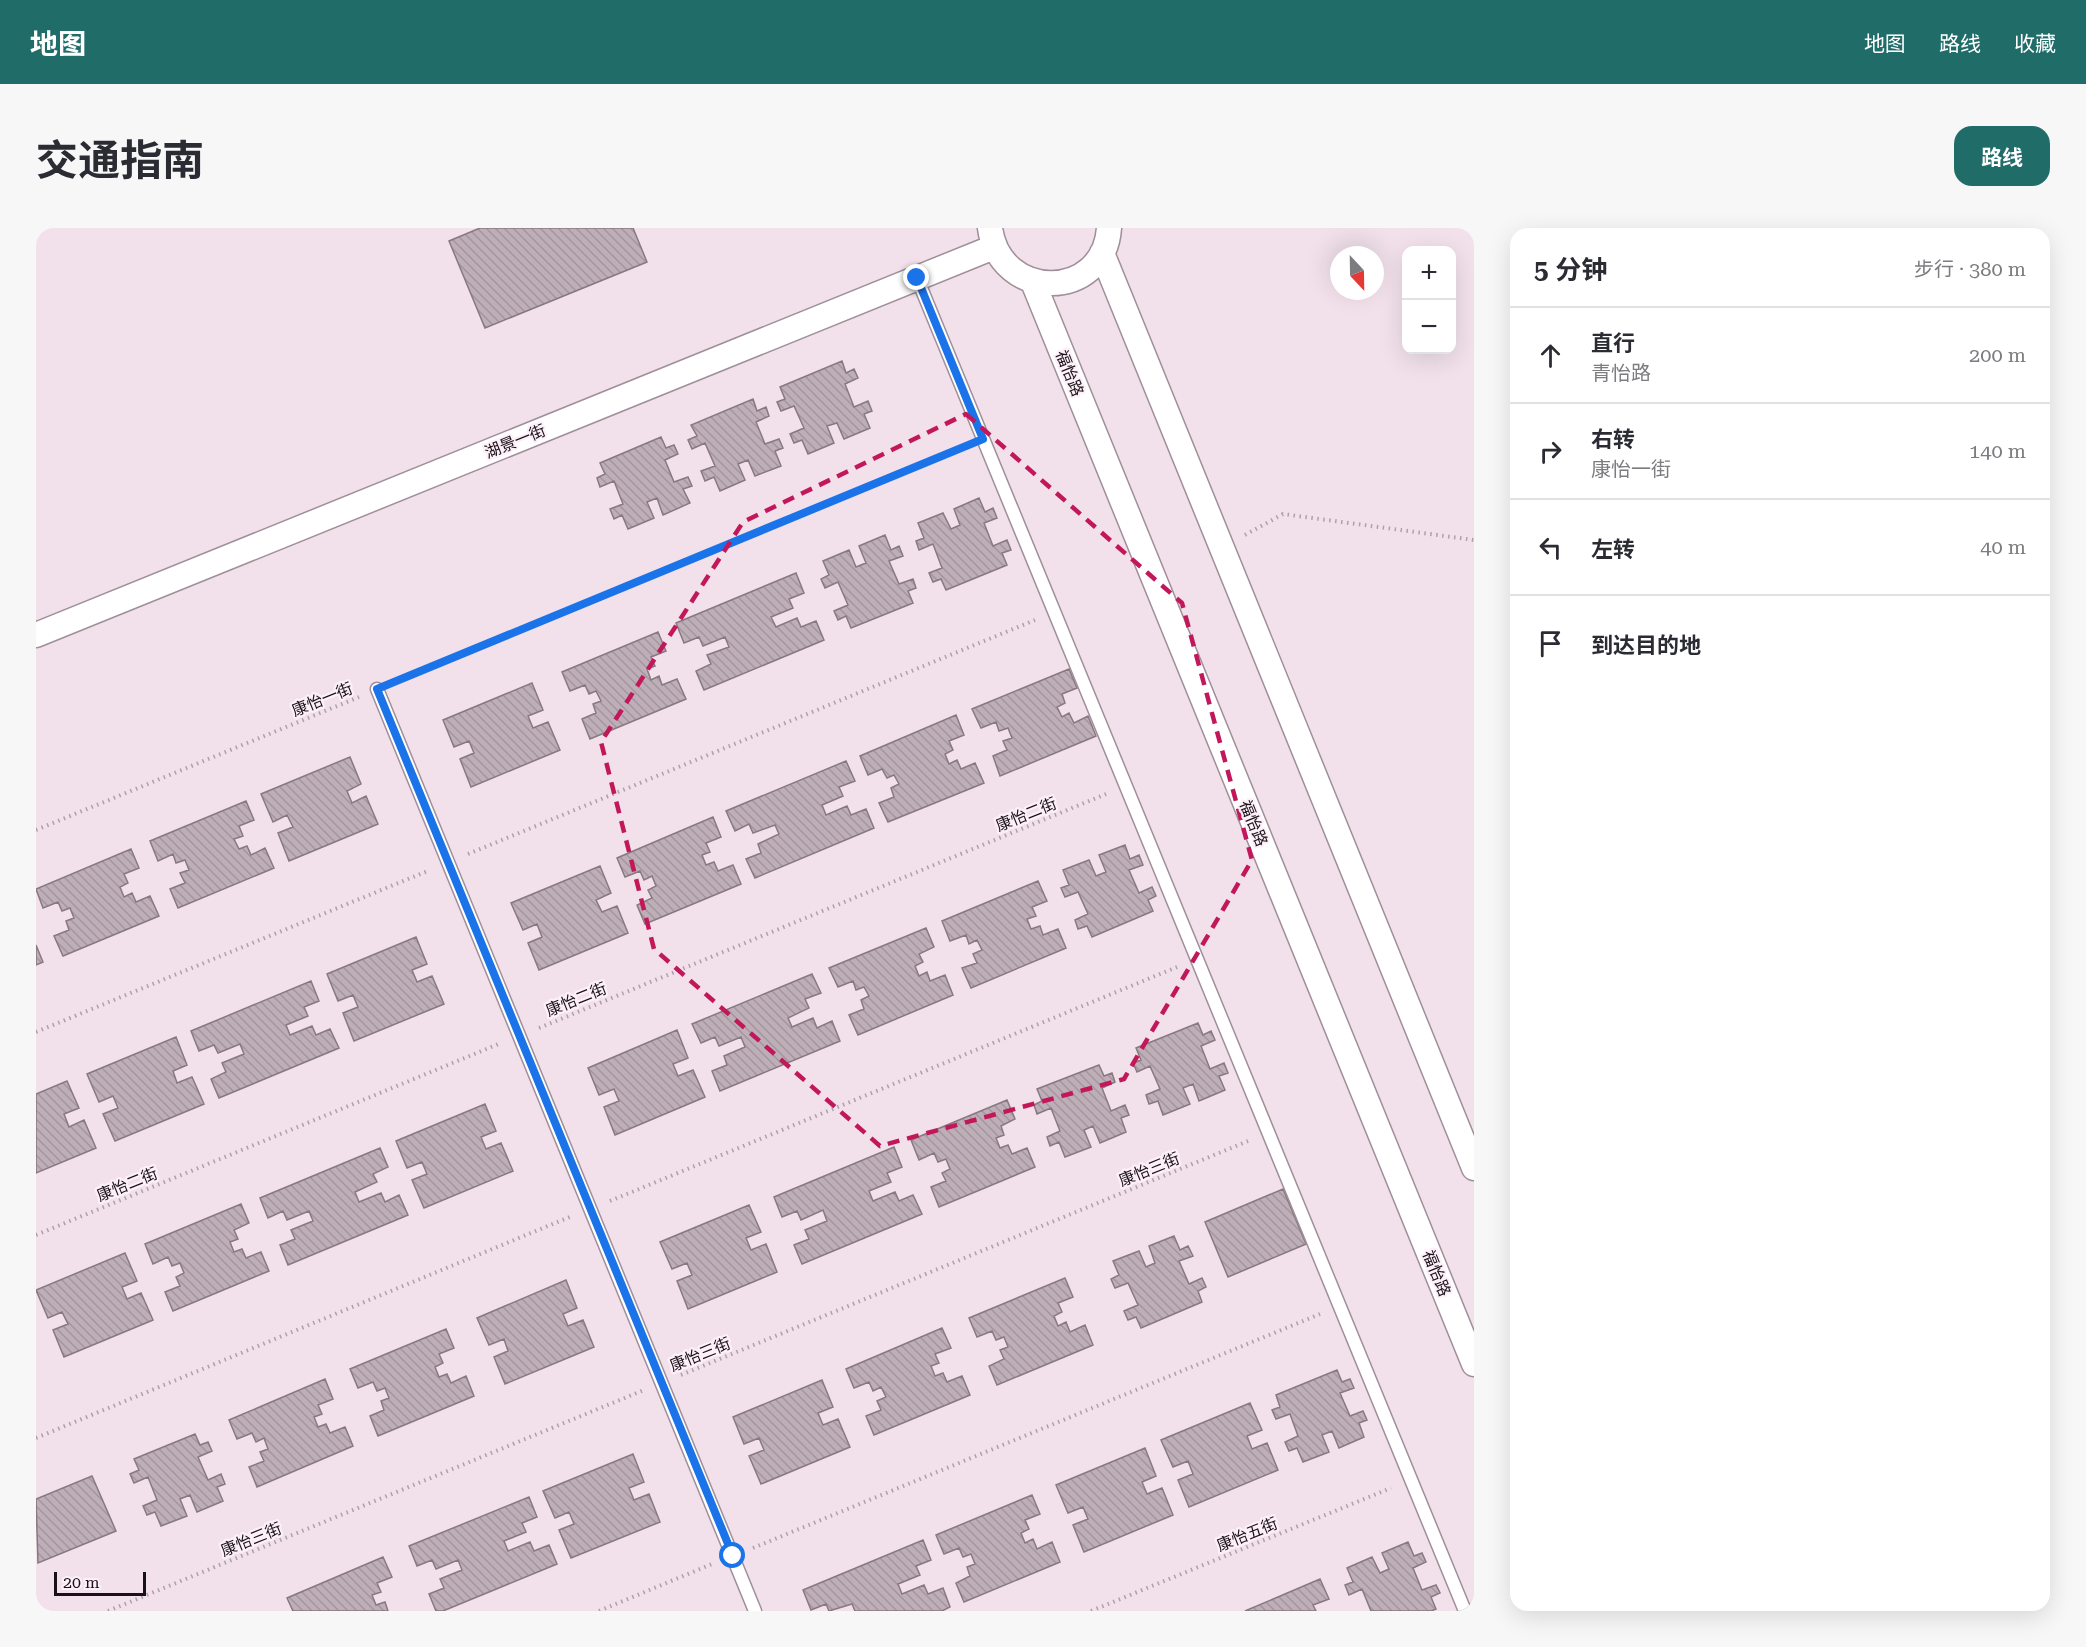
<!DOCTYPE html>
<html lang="zh">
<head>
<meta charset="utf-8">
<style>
	:root { --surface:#fff; --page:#f7f7f7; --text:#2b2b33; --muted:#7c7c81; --line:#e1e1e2; --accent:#206c69 }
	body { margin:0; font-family:"Roboto Serif","Noto Sans SC",serif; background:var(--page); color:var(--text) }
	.controls { position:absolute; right:18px; top:18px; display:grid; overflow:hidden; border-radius:12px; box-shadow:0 6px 24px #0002 }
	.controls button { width:54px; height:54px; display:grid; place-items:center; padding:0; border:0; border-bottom:2px solid var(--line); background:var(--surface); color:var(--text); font:30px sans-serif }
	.compass { position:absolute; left:1294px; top:18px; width:54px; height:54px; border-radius:50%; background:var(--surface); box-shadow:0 6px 24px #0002; rotate:158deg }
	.scale { position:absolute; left:18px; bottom:15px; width:92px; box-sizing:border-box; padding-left:6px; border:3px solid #181216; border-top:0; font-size:16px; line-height:21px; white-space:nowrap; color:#181216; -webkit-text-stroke:4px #fef0f8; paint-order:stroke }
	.stop { position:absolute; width:18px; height:18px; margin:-14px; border:4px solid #1a73e8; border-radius:50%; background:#fff }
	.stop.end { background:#1a73e8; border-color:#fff; box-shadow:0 2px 6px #0008 }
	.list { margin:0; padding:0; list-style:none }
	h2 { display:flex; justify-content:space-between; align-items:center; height:78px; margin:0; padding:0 24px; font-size:26px }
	h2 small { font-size:20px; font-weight:400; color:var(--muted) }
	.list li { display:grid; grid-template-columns:39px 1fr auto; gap:18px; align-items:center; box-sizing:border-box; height:96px; padding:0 24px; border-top:2px solid var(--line) }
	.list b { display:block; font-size:22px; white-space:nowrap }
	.list p { margin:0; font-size:20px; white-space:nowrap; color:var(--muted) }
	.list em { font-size:20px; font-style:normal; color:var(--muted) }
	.icon { flex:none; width:33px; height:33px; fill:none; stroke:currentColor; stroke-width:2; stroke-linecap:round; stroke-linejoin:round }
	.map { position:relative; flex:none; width:1438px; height:1383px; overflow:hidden; border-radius:18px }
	header { display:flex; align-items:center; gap:36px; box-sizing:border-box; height:84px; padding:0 30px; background:var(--accent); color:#fff }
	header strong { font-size:28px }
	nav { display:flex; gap:33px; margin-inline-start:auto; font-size:21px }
	.intro { display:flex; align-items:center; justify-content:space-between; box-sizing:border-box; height:144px; padding:0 36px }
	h1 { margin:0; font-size:42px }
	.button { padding:15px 27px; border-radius:18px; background:var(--accent); color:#fff; font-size:21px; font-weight:700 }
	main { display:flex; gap:36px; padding:0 36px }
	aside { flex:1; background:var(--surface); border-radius:18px; box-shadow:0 6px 24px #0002 }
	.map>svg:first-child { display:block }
</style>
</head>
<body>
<header>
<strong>地图</strong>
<nav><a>地图</a><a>路线</a><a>收藏</a></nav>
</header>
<div class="intro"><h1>交通指南</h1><a class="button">路线</a></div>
<main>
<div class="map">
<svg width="1438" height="1383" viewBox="0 0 1438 1383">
	<defs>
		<pattern id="building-back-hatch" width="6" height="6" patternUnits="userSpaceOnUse" patternTransform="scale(1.5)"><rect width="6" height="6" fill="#beaeb8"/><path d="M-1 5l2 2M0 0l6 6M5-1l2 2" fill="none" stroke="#a3959d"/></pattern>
	</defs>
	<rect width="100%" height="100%" fill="#f2e1eb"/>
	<path fill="url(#building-back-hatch)" stroke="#877881" stroke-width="1.5" d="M444,0H597L611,34L449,100L413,13Z
		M806,133L810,145L818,141L822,150L809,156L818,179L832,173L836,183L828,186L834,200L808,211L801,195L791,198L798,215L772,226L766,212L758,215L754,206L768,200L758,178L745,183L741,174L749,171L744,159Z
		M717,171L721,183L730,179L733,188L720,194L729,216L743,211L747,220L739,223L745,238L719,248L712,232L702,236L709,252L684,263L678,249L669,253L665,243L679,238L669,215L656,221L652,212L661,208L655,197Z
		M625,209L630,220L638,217L642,226L629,232L638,254L652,249L656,258L647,261L654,275L627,287L621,270L611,274L618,290L592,301L586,287L578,291L574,281L587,276L578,253L564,259L561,250L569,246L564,235Z
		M943,270L949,284L957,280L961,290L948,295L957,318L971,312L975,322L966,325L971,337L910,362L905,351L897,354L893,345L906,340L897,316L883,322L880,313L888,310L882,295L907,285L915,301L924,297L918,281Z
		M849,307L855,322L863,318L867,328L853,333L863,356L877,351L880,360L872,363L877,375L815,400L810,388L802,392L798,383L812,377L802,354L789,360L785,351L793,347L787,333L813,322L820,339L830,335L823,318Z
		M760,345L768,365L753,371L757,380L735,389L740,399L761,390L765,399L780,393L788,412L668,462L660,443L675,436L671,427L693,419L689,409L667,418L663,409L648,415L640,395Z
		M622,404L630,423L615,429L619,438L611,441L615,452L623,448L626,457L641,451L650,471L554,511L546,491L560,485L557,476L565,473L560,463L553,466L549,457L534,463L526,444Z
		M1033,441L1041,460L1026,466L1029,475L1021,479L1026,489L1033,485L1038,495L1052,488L1060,508L964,548L957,528L971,522L967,513L976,510L972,500L963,503L960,494L945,500L936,481Z
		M496,455L507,482L492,488L497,500L512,494L524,522L435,559L424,531L438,525L433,513L418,519L407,492Z
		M920,487L928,507L913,513L917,522L909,526L913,536L921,532L925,541L939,535L948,555L852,594L843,575L858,569L855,560L863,556L858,547L851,550L846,541L832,547L824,528Z
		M314,529L325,556L311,563L316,575L330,568L342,596L253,633L242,605L257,599L251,587L237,594L225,566Z
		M810,533L819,553L803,559L807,568L786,577L790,587L811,578L815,587L830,581L838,600L719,650L710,631L725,625L722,616L743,606L739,597L717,605L713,596L699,603L690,583Z
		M210,573L218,592L203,598L207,608L198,611L203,621L211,618L215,627L229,620L238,640L142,680L134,661L149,655L144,645L153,642L149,632L140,635L137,626L122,633L114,613Z
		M677,589L685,609L670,615L674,624L666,627L670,637L678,634L682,643L697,637L705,656L609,696L601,677L616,670L612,662L620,658L616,648L608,652L604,643L589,649L581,630Z
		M1089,617L1094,631L1103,627L1107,637L1093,642L1103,665L1116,659L1120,668L1112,672L1117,683L1056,709L1051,698L1042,701L1039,692L1052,686L1042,664L1029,669L1025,660L1033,657L1027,642L1053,632L1060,648L1070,644L1063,627Z
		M95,621L103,640L88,646L92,655L84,659L88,669L96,665L100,674L114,668L123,688L27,728L18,708L33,702L30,693L38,690L34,680L26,683L22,674L7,680L0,661Z
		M564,638L575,665L560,672L566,684L581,678L592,705L503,742L492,715L506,709L501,696L487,702L475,675Z
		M1002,653L1011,673L996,679L1000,688L991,691L995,701L1004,698L1007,707L1022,701L1030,720L935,760L926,740L941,735L937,726L946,722L941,712L933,716L930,707L914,713L906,693Z
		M890,700L898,719L883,726L887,734L879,738L883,748L891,744L894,753L909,747L917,767L822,807L813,787L828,781L825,772L833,768L828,759L820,762L817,753L802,759L793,740Z
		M380,709L391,736L376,742L381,754L396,748L408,776L318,813L307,785L322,779L317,767L302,773L291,746Z
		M0,717L7,734L0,737Z
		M776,746L785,765L769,771L773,780L752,790L756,799L777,790L781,800L796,793L804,813L684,863L676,843L691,837L688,828L709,819L705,809L683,818L679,809L665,815L656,796Z
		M275,753L283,773L268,779L272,788L250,797L254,807L276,798L280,807L294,801L303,820L183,870L175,851L190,844L186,835L208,826L204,816L182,825L178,817L163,823L155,803Z
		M1162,795L1167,807L1175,803L1179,812L1165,818L1174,841L1188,835L1192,845L1183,848L1189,862L1163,873L1157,856L1147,860L1154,876L1127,887L1122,873L1113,876L1110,867L1124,861L1114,838L1101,844L1097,835L1105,832L1100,820Z
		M641,802L652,830L637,836L642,848L657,842L669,869L579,907L568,879L583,873L578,861L563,867L552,840Z
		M140,809L151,837L137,843L141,855L156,849L168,876L79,913L67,886L82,880L77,868L63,874L51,846Z
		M1063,837L1068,848L1076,845L1079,854L1066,860L1075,883L1089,877L1093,887L1085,890L1090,904L1064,915L1057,898L1048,902L1055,919L1029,929L1023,914L1014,918L1011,909L1024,903L1015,880L1001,886L998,877L1006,873L1001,861Z
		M31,853L43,880L28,886L33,899L48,892L60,920L0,945V866Z
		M971,872L979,891L965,898L968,907L960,910L964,920L972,917L976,926L991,920L999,939L903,979L895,959L910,953L906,945L914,941L910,931L902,934L898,925L883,932L875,912Z
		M449,876L460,903L445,909L450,921L465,915L477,943L388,980L376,952L391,946L386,934L371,940L360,913Z
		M858,919L866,939L851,945L855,954L833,963L837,973L859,964L863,973L877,967L886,986L766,1036L758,1017L773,1011L769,1002L791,993L787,982L765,992L761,983L746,989L738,969Z
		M344,920L352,939L337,946L341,954L319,964L323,974L345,965L349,974L363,967L372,987L252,1037L244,1017L259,1011L255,1002L277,993L273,983L251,992L247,983L232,990L224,970Z
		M1247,961L1270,1016L1192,1049L1169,994Z
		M205,976L213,995L198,1002L202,1011L194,1014L198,1024L206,1021L210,1030L225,1024L233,1043L137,1083L129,1064L144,1058L140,1049L148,1045L144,1035L136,1038L132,1029L117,1036L109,1016Z
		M713,977L725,1004L710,1010L715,1022L730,1016L741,1044L652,1081L641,1053L656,1047L651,1035L636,1041L624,1014Z
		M1138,1008L1144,1022L1152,1018L1157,1028L1143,1033L1153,1056L1166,1050L1170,1059L1162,1063L1166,1074L1105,1100L1100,1089L1092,1092L1088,1083L1102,1077L1092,1055L1079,1060L1075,1051L1083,1047L1077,1033L1103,1023L1110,1039L1119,1035L1113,1018Z
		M89,1025L101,1053L86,1059L91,1071L105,1065L117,1092L28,1129L17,1102L32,1096L26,1084L12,1090L0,1062Z
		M1029,1050L1037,1069L1022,1075L1026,1084L1018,1088L1022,1098L1030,1094L1034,1104L1049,1097L1057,1117L961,1157L953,1138L968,1131L964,1122L972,1119L968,1109L960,1112L956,1103L941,1109L933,1090Z
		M530,1052L541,1080L527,1086L532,1098L547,1092L558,1119L469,1156L458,1129L472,1123L468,1111L453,1117L441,1090Z
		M906,1100L915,1120L899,1126L903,1135L895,1138L899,1148L907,1145L911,1154L926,1148L934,1167L838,1207L830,1188L845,1182L841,1173L850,1169L845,1159L837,1163L833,1154L818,1160L810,1141Z
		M410,1101L418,1120L403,1126L407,1135L399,1139L403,1149L411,1146L415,1155L430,1148L438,1168L342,1208L334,1188L348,1182L345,1173L353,1170L349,1160L341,1163L337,1154L322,1160L314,1141Z
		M1301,1142L1306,1154L1314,1151L1318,1160L1304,1165L1314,1188L1327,1183L1331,1192L1323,1195L1328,1209L1303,1220L1296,1203L1286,1207L1293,1224L1267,1234L1261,1220L1253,1223L1249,1214L1262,1208L1254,1186L1240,1191L1236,1182L1244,1179L1240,1167Z
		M289,1151L297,1171L282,1177L286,1186L278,1189L282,1199L290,1196L294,1205L309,1199L317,1218L221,1259L213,1239L228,1233L224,1224L232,1221L228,1210L220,1214L216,1205L201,1211L193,1192Z
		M786,1152L797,1179L782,1185L787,1197L802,1191L814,1219L725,1256L713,1228L728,1222L723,1210L708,1216L697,1189Z
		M1214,1175L1226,1202L1211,1208L1216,1221L1231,1215L1242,1242L1153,1279L1142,1252L1157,1246L1152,1233L1137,1239L1125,1212Z
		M159,1206L164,1217L172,1214L176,1223L162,1229L172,1252L185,1246L189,1256L181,1259L187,1273L161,1284L154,1267L144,1271L151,1288L125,1298L119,1284L111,1287L107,1278L121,1272L112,1249L98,1255L94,1246L103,1242L98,1231Z
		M1109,1220L1120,1248L1106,1254L1111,1266L1126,1260L1137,1287L1048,1324L1037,1297L1052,1291L1047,1279L1032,1285L1020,1257Z
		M597,1226L608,1254L593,1260L598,1272L613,1266L624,1294L535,1330L523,1302L538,1296L533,1284L519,1290L507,1263Z
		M56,1248L80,1303L2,1335L0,1271Z
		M996,1267L1004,1286L989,1292L993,1301L985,1305L989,1315L997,1311L1001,1321L1016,1314L1024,1334L928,1374L920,1355L934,1348L931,1339L939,1336L935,1326L927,1329L923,1320L908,1326L900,1307Z
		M493,1269L501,1289L486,1295L490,1304L468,1313L472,1323L494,1314L498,1323L513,1317L521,1336L407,1383H400L393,1366L408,1360L404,1351L426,1342L422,1332L400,1341L396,1332L381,1338L373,1318Z
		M887,1312L895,1332L880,1338L884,1347L862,1356L866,1366L888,1357L892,1366L907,1360L914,1379L906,1383H819L816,1376L793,1383L790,1376L775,1382L767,1362Z
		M1372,1314L1378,1328L1386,1325L1390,1334L1377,1340L1386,1362L1400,1357L1404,1365L1395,1369L1400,1381L1395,1383H1335L1326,1361L1313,1367L1309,1357L1317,1354L1311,1340L1336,1329L1344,1345L1353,1341L1346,1325Z
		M347,1329L356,1349L341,1355L345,1364L336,1367L340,1377L349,1374L352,1383H257L251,1370Z
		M1284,1351L1293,1371L1277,1377L1280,1383H1209Z"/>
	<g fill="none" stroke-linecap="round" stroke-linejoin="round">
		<g stroke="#9f8f99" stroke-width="15">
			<path id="service" d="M881,50L1429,1383
				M341,461L719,1383"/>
		</g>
		<g stroke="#9f8f99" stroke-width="27">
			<path id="minor" d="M954,0C964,74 1068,73 1073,0
				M1066,25L1438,940
				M997,54L1438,1136
				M0,407L958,19"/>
		</g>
		<path stroke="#aea0a8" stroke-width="4" stroke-dasharray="1.5 4.5" stroke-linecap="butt" d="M1209,307L1247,286L1438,312
			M360,453L927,219
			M0,602L323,469
			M432,626L999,392
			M503,800L1070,566
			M0,804L394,642
			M574,973L1141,739
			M0,1007L465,815
			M645,1147L1212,913
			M0,1210L536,988
			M717,1320L1284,1086
			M72,1383L608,1162
			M563,1383L676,1336
			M1055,1383L1355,1260"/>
		<use href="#service" stroke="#fff" stroke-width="12"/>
		<use href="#minor" stroke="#fff" stroke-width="24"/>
	</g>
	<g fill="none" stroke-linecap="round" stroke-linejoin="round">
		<path stroke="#1a73e8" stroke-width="8" d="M697,1328L341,461L947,211L881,50"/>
	</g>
	<path fill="none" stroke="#c2185b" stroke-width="4.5" stroke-dasharray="12 8" stroke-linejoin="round" d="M930,186L1146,375L1216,632L1088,851L844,918L618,721L565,514L707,294Z"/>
	<g text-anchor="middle" stroke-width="4.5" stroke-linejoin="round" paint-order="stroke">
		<g font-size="16" fill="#181216" stroke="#fef0f8">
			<text transform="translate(1034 145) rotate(68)" y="6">福怡路</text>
			<text transform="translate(479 213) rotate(-22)" y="6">湖景一街</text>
			<text transform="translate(286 471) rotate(-22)" y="6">康怡一街</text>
			<text transform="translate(990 586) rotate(-22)" y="6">康怡二街</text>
			<text transform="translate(1218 595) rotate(68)" y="6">福怡路</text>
			<text transform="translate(540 771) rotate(-22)" y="6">康怡二街</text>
			<text transform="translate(1113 941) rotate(-22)" y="6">康怡三街</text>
			<text transform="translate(91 956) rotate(-22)" y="6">康怡二街</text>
			<text transform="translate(1401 1045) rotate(68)" y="6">福怡路</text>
			<text transform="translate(664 1126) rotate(-22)" y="6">康怡三街</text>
			<text transform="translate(1211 1306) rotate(-22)" y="6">康怡五街</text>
			<text transform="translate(215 1311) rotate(-22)" y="6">康怡三街</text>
		</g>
	</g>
</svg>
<div class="controls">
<button>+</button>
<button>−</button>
</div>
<svg class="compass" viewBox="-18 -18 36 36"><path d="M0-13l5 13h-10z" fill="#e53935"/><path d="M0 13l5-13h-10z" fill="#7c7c81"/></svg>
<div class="scale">20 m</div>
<div class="stop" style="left:697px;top:1328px"></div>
<div class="stop end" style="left:881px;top:50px"></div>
</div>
<aside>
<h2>5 分钟<small>步行 · 380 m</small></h2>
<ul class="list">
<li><svg class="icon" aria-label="ahead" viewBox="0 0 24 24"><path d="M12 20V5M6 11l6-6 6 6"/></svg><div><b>直行</b><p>青怡路</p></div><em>200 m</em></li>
<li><svg class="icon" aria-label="right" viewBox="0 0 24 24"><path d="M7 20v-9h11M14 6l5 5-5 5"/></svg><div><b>右转</b><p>康怡一街</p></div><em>140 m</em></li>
<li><svg class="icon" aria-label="left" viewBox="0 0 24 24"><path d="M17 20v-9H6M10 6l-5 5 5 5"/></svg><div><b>左转</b></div><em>40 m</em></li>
<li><svg class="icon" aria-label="arrive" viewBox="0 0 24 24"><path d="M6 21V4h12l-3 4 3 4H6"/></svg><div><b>到达目的地</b></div></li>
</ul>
</aside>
</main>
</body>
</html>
